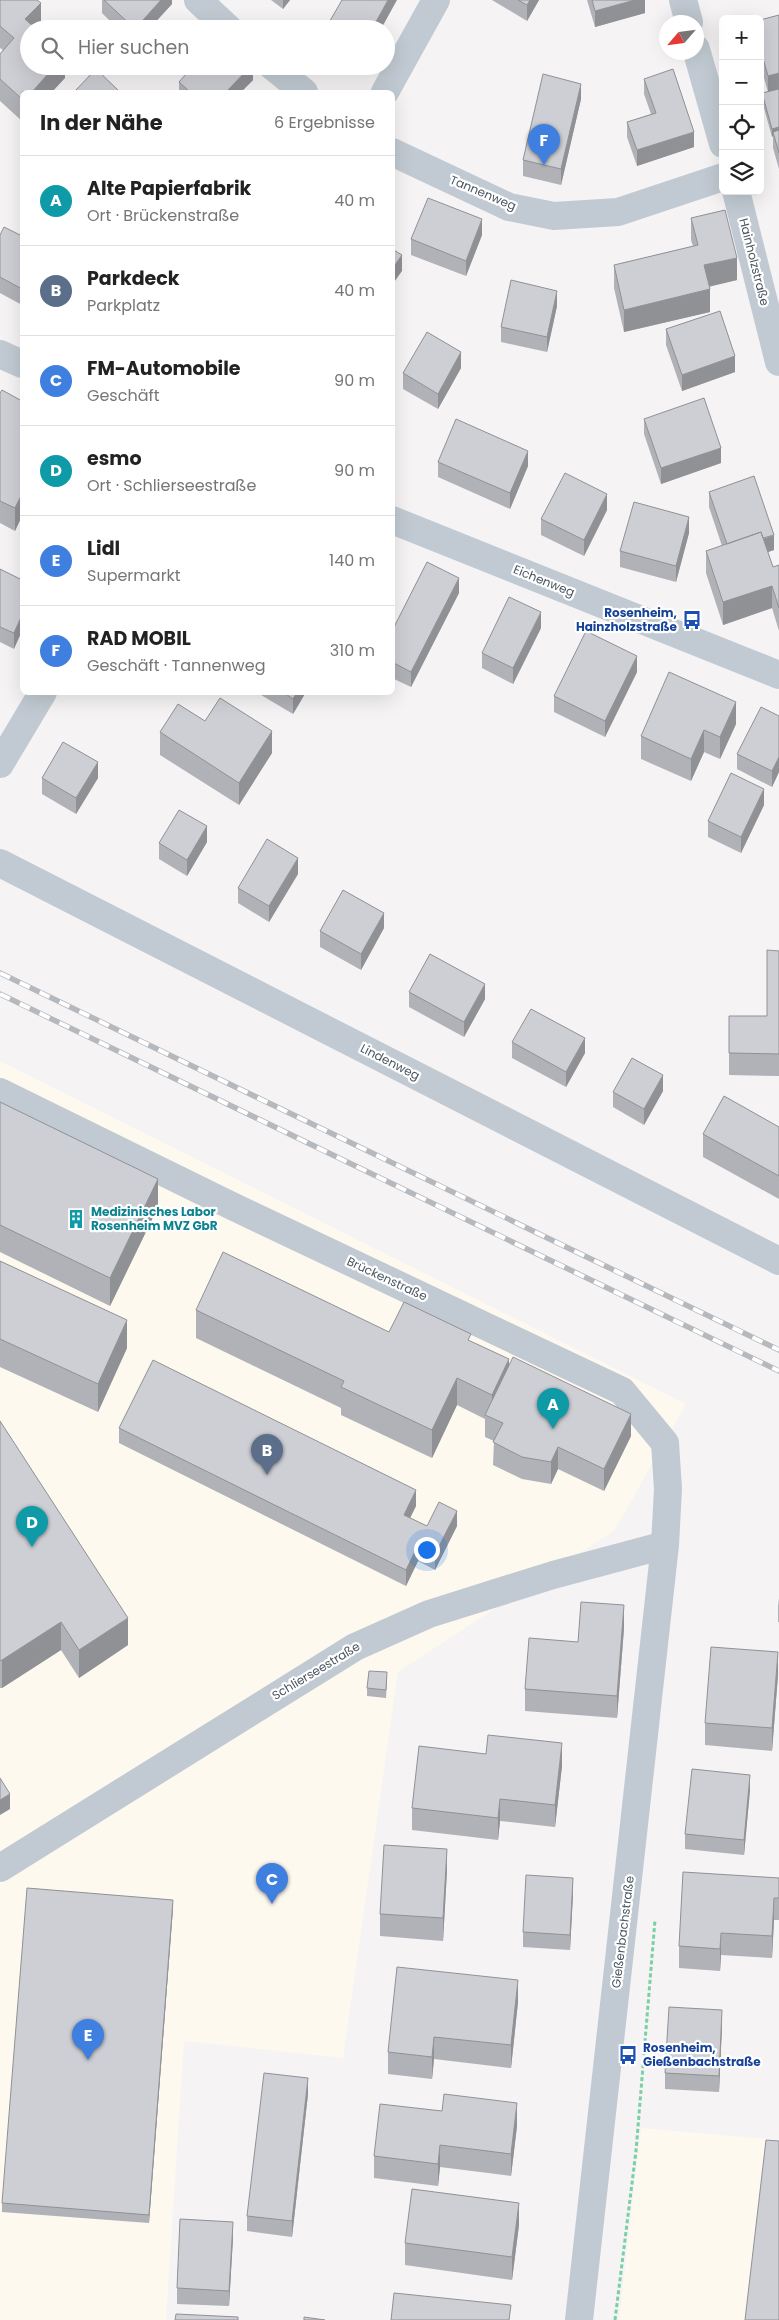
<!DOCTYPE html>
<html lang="de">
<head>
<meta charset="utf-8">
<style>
	:root { --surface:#fff; --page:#f6f6f6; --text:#222; --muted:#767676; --line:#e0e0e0; --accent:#2563eb }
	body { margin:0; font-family:Poppins,sans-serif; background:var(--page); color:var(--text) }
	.controls { position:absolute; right:15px; top:15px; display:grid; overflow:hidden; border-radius:8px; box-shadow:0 5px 20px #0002 }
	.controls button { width:45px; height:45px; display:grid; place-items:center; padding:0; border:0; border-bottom:1px solid var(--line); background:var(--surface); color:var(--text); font:25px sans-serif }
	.compass { position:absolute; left:659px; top:15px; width:45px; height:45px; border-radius:50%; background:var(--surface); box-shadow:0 5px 20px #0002; rotate:242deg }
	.you { position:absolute; left:426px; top:1549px; width:18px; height:18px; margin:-12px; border:4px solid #fff; border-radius:50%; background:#1a73e8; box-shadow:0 0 0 8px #1a73e833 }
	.badge { display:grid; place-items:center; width:32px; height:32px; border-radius:50%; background:var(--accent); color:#fff; font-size:16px; font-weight:700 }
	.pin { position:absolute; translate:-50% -41px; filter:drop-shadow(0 1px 2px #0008) }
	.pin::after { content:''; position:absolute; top:26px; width:18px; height:15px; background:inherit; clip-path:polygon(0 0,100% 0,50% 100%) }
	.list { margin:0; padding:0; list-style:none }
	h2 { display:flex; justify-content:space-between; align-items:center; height:65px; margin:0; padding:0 20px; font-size:21px }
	h2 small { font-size:16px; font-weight:400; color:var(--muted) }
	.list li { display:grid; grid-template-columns:32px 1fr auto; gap:15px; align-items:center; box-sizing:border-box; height:90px; padding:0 20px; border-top:1px solid var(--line) }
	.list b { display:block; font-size:19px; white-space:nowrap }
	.list p { margin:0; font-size:16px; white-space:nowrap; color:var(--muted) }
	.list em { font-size:16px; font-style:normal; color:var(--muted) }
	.icon { flex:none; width:28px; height:28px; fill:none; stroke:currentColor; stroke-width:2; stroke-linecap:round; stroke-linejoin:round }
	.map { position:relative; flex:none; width:779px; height:2320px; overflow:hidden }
	.search { position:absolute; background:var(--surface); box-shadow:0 5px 20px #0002; left:20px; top:20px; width:375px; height:55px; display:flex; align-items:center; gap:12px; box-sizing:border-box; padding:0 18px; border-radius:28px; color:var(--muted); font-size:19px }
	.panel { position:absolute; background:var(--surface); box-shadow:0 5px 20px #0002; left:20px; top:90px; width:375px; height:605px; border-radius:8px }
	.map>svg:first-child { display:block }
</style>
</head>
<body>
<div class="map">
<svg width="779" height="2320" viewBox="0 0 779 2320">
	<rect width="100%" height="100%" fill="#f5f3f3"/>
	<path fill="#fdf9ef" d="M0,1061L686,1404L615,1530L398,1672L343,2058L184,2041L166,2320H0Z
		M641,2128L779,2140V2320H619Z"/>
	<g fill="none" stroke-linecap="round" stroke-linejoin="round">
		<path stroke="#7ad0a6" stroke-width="3" stroke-dasharray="4 2.5" stroke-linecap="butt" d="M615,2320L636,2151L655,1920"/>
		<path stroke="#c1cad2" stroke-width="28" d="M198,0L229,29
			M683,0L689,22
			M696,49L723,144
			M272,66L304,92
			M385,92L436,0
			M392,152L509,207L554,216L618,212L723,177
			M736,191L779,362
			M0,354L22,364
			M392,520L779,675
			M0,764L43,692
			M0,863L779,1261
			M0,1092L232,1206L622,1391L665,1443L668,1489L665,1545L579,2320
			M0,1868L355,1647L429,1614L553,1575L665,1545"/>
		<g stroke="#b5b8bd" stroke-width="5.5">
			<path id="rail" d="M0,973L779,1350
				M0,994L779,1371"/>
		</g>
		<use href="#rail" stroke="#fff" stroke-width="4" stroke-dasharray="11" stroke-linecap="butt"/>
	</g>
	<path fill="#b0b2b7" d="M0,0L41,25L37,29H29L65,66V78L22,92V121L0,101V54L3,50L0,48Z
		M102,0H172V4L149,29H118L102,13Z
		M271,0H290L283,9Z
		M492,0H539L527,21Z
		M587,0H645V13L595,27Z
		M779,15L768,92L760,64V20Z
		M253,66V80L241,92H179V82Z
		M644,79L694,147L637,166L627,137V122L651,114L644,94Z
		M779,89V169L773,148V136L772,137L762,101V93Z
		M581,99L561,185L523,176V160Z
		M691,218L737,280L710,286V312L624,332L614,288V265L693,246L691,240Z
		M0,235L22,236V305L0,293Z
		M482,235L466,276L411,255V239Z
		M557,306L547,352L501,342V327Z
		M666,329L735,372L682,391L666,345Z
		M461,368L438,409L403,389V373Z
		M0,393L22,401V516L15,531L0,523Z
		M644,419L721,463L661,484L644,434Z
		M438,462L528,466L510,509L438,477Z
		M709,492L774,550L768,552L773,567L779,565V631L772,608L723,625L706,573V551L722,546L709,507Z
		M607,510L584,556L541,535V519Z
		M689,533L676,582L620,567V551Z
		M0,569L22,580L14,649L0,642Z
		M459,593L411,687L392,678V631Z
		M541,628L513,684L482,668V653Z
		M637,672L605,737L554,712V696Z
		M256,692H306L293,714Z
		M779,716V772L772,787L737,769V754Z
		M205,721L272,753L239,805L160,755V732Z
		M736,724L720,759L704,752L691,781L641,759V736Z
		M42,778H98L76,814L42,794Z
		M764,805L741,853L708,837V821Z
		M207,842L187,876L159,859V843Z
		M298,874L269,922L238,903V888Z
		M384,928L361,970L320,947V931Z
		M779,951V1076L729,1075V1016H767Z
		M409,992L485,999L464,1037L409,1007Z
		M512,1042L585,1053L566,1087L512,1058Z
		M663,1091L644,1125L613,1107V1092Z
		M0,1102L158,1207L110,1306L0,1252Z
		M779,1127V1199L703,1157V1134Z
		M0,1261L127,1348L98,1412L0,1367Z
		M196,1310L389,1332L509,1366L631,1436L604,1491L558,1469L551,1484L522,1479L493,1465L494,1441L485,1437V1419L457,1405L432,1458L341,1415V1408L196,1338Z
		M0,1421L128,1645L79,1678L61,1650L2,1688H0Z
		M119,1428L416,1506L410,1518L427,1526H457L435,1570L418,1561L406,1586L119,1443Z
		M779,1598V1622H778V1606Z
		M624,1628L617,1718L525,1711V1689Z
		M778,1675L772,1751L705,1745V1723Z
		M387,1680L386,1698L367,1696V1688Z
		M562,1766L555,1827L500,1821L498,1840L412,1830V1808Z
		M750,1790L744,1855L685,1849V1834Z
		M447,1871L443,1941L380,1936V1914Z
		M779,1878V1920H774L772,1958L721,1955L720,1971L679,1968V1946Z
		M573,1894L570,1950L523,1947V1932Z
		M173,1908L149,2223L2,2212V2203Z
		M518,2002L511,2068L434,2059L432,2079L388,2074V2052Z
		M722,2026L719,2092L665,2089V2073Z
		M308,2094L292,2237L247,2231V2216Z
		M517,2126L511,2176L440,2167L438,2186L374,2178V2156Z
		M519,2225L512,2280L405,2265V2243Z
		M233,2238L229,2306L177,2304V2288Z"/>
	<path fill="#909195" d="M161,0H172V4L149,29H135Z
		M283,0H290L283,9Z
		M388,0H397L381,29H372Z
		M530,0H539L527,21V5Z
		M635,0H645V13L595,27V11Z
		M41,3V25L37,29H29L25,19Z
		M55,66H65V78L52,92H32Z
		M251,66H253V80L241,92H226Z
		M779,73V89L768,92V76Z
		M581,84V99L561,185V169Z
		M779,127V135L773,132V136L772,137V129Z
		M694,132V147L637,166V150Z
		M482,219V235L466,276V261Z
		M402,255V271L392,285V269Z
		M737,258V280L704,288V265Z
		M710,289V312L624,332V310Z
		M557,291V306L547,352V337Z
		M461,352V368L438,409V394Z
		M735,356V372L682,391V375Z
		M721,448V463L661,484V468Z
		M528,451V466L510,509V493Z
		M22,494V516L15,531V508Z
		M607,494V510L584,556V540Z
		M689,517V533L676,582V566Z
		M774,535V550L729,565V550Z
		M459,578V593L411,687V672Z
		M772,586V608L723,625V602Z
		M541,612V628L513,684V668Z
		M22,615V631L14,649V633Z
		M637,656V672L605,737V721Z
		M297,692H306L293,714V699Z
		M736,702V724L720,759V737Z
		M704,730V752L691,781V759Z
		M272,731V753L239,805V783Z
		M779,757V772L772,787V771Z
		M98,762V778L76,814V798Z
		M764,789V805L741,853V837Z
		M207,826V842L187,876V860Z
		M298,858V874L269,922V906Z
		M384,913V928L361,970V954Z
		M485,984V999L464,1037V1022Z
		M585,1038V1053L566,1087V1072Z
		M663,1075V1091L644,1125V1109Z
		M158,1179V1207L110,1306V1278Z
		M127,1320V1348L98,1412V1384Z
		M509,1359V1387L492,1418V1395Z
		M457,1378V1405L432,1458V1430Z
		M631,1414V1436L604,1491V1469Z
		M558,1447V1469L551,1484V1462Z
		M416,1490V1506L404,1530V1515Z
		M457,1511V1526L435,1570V1554Z
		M418,1545V1561L406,1586V1570Z
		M624,1605V1628L617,1718V1696Z
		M128,1618V1645L79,1678V1650Z
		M61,1622V1650L2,1688V1660Z
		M778,1652V1675L772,1751V1728Z
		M562,1743V1766L555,1827V1805Z
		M750,1775V1790L744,1855V1840Z
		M10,1794V1809L0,1815V1800Z
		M500,1799V1821L498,1840V1818Z
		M447,1849V1871L443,1941V1918Z
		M573,1878V1894L570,1950V1935Z
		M774,1898V1920L772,1958V1936Z
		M173,1900V1908L149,2223V2215Z
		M721,1933V1955L720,1971V1949Z
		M518,1980V2002L511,2068V2045Z
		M722,2010V2026L719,2092V2076Z
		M434,2037V2059L432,2079V2057Z
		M308,2078V2094L292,2237V2221Z
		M517,2103V2126L511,2176V2154Z
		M440,2145V2167L438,2186V2164Z
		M519,2203V2225L512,2280V2257Z
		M233,2222V2238L229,2306V2291Z"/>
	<path fill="#cdcfd5" stroke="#909195" d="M0,0H37L41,3L25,19L36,29H29V66H55L32,92H22V99L0,79V54L14,38L0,26Z
		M104,0H161L135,29Z
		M342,0H388L372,29H332L327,26Z
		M518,0H530L527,5Z
		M592,0H635L595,11Z
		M779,15V73L768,76L760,48V20Z
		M193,66H251L226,92H190L179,82Z
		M96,69L120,92H74Z
		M673,69L694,132L637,150L627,122L656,113L644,79Z
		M543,74L581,84L561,169L523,160Z
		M779,89V127L772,129L762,93Z
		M779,130V153L773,132Z
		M428,198L482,219L466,261L411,239Z
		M725,210L737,258L704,265L710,289L624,310L614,265L698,245L691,218Z
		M4,227L22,236V289L0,277V235Z
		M392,249L402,255L392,269Z
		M511,280L557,291L547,337L501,327Z
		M720,311L735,356L682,375L666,329Z
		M427,332L461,352L438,394L403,373Z
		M2,390L22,401V494L15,508L0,501V393Z
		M704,398L721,448L661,468L644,419Z
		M456,419L528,451L510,493L438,462Z
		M565,473L607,494L584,540L541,519Z
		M754,476L774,535L763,538L761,532L727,544L709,492Z
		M634,502L689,517L676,566L620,551Z
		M761,532L773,567L779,565V608L772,586L723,602L706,551Z
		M427,562L459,578L411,672L392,662V631Z
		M0,569L22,580V615L14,633L0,627Z
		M509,597L541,612L513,668L482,653Z
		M586,631L637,656L605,721L554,696Z
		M669,672L736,702L720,737L704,730L691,759L641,736Z
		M283,692H297L293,699Z
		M220,698L272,731L239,783L160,732L178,704L205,721Z
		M761,707L779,716V757L772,771L737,754Z
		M63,742L98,762L76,798L42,778Z
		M731,773L764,789L741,837L708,821Z
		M179,810L207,826L187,860L159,843Z
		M267,839L298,858L269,906L238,888Z
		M343,890L384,913L361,954L320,931Z
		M767,950L779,951V1054L729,1053V1016H767Z
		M430,954L485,984L464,1022L409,992Z
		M531,1009L585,1038L566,1072L512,1042Z
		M632,1058L663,1075L644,1109L613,1092Z
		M724,1096L779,1127V1176L703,1134Z
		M0,1102L158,1179L110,1278L0,1225Z
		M223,1252L389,1332L404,1302L471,1334L468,1340L509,1359L492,1395L457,1378L432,1430L341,1387L344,1381L196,1310Z
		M0,1261L127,1320L98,1384L0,1339Z
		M513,1357L631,1414L604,1469L558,1447L551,1462L522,1457L493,1442L503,1423L485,1415Z
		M153,1360L416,1490L404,1515L427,1526L439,1502L457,1511L435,1554L418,1545L406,1570L119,1428Z
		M0,1421L128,1618L79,1650L61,1622L2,1660L0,1661Z
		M581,1602L624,1605L617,1696L525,1689L529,1638L578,1642Z
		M711,1647L778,1652L772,1728L705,1723Z
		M369,1671L387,1672L386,1690L367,1688Z
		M488,1735L562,1743L555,1805L500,1799L498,1818L412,1808L419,1746L486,1754Z
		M692,1769L750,1775L744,1840L685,1834Z
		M0,1778L10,1794L0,1800Z
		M384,1845L447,1849L443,1918L380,1914Z
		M683,1872L779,1878V1898H774L772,1936L721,1933L720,1949L679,1946Z
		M526,1875L573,1878L570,1935L523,1932Z
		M27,1888L173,1900L149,2215L2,2203Z
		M397,1967L518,1980L511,2045L434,2037L432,2057L388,2052Z
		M669,2007L722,2010L719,2076L665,2073Z
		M264,2073L308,2078L292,2221L247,2216Z
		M444,2094L517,2103L511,2154L440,2145L438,2164L374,2156L380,2104L442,2111Z
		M766,2140L779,2141V2320H745Z
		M412,2189L519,2203L512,2257L405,2243Z
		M180,2219L233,2222L229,2291L177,2288Z
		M394,2293L511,2305L509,2320H391Z
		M176,2314L238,2317V2320H175Z
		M304,2317L325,2320H304Z"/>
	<defs>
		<g id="bus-bare" transform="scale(1.5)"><path d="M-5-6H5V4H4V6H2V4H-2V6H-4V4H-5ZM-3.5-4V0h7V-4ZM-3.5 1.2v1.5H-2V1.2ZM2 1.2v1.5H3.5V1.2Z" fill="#1a4fb4" stroke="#fff" stroke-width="2.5" paint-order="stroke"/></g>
		<g id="building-bare" transform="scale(1.5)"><path d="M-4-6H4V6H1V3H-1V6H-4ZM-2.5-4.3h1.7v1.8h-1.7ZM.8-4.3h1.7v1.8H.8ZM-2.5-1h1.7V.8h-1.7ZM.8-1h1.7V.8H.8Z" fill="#0f9aa8" stroke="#fff" stroke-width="2.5" paint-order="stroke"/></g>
	</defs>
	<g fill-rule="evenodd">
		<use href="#bus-bare" x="692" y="620"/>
		<use href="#building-bare" x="76" y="1219"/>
		<use href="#bus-bare" x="628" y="2055"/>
	</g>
	<g text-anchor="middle" stroke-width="4.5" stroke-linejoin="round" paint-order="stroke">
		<g font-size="12" fill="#4a5661" stroke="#fff">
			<text transform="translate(483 193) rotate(23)" y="4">Tannenweg</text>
			<text transform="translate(754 262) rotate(76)" y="4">Hainholzstraße</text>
			<text transform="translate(544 581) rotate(22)" y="4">Eichenweg</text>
			<text transform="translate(390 1062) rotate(27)" y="4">Lindenweg</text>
			<text transform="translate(387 1279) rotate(25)" y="4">Brückenstraße</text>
			<text transform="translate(316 1671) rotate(-31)" y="4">Schlierseestraße</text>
			<text transform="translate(623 1932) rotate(-83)" y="4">Gießenbachstraße</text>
		</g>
		<g font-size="12" font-weight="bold" fill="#164399" stroke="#fff" text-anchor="end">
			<text x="677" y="617">Rosenheim,<tspan x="677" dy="14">Hainzholzstraße</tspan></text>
			<text x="643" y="2052" text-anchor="start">Rosenheim,<tspan x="643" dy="14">Gießenbachstraße</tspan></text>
		</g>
		<g font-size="12" font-weight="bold" fill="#0d838f" stroke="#fff" text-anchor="start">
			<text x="91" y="1216">Medizinisches Labor<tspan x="91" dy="14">Rosenheim MVZ GbR</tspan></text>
		</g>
	</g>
</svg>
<div class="controls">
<button>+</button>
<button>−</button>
<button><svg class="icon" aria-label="locate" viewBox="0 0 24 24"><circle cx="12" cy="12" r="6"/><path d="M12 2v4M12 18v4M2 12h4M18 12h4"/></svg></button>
<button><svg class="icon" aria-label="layers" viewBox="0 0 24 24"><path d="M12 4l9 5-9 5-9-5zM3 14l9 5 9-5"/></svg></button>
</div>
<svg class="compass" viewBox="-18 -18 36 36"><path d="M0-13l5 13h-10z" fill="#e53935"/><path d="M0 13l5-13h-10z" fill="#767676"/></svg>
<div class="you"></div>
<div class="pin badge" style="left:553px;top:1429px;background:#0f9aa8">A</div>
<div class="pin badge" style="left:267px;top:1475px;background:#5c6f8a">B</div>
<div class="pin badge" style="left:272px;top:1904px;background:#3f7fe0">C</div>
<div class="pin badge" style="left:32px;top:1547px;background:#0f9aa8">D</div>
<div class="pin badge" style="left:88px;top:2060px;background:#3f7fe0">E</div>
<div class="pin badge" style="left:544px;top:165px;background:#3f7fe0">F</div>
<div class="search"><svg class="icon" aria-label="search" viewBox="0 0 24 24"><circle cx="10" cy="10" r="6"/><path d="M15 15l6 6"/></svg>Hier suchen</div>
<section class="panel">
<h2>In der Nähe<small>6 Ergebnisse</small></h2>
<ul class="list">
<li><span class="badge" style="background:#0f9aa8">A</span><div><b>Alte Papierfabrik</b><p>Ort · Brückenstraße</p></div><em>40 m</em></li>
<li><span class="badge" style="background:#5c6f8a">B</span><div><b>Parkdeck</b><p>Parkplatz</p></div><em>40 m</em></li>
<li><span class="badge" style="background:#3f7fe0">C</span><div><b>FM-Automobile</b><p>Geschäft</p></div><em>90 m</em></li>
<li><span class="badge" style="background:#0f9aa8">D</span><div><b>esmo</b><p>Ort · Schlierseestraße</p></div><em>90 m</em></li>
<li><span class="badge" style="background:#3f7fe0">E</span><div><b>Lidl</b><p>Supermarkt</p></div><em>140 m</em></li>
<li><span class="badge" style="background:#3f7fe0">F</span><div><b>RAD MOBIL</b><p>Geschäft · Tannenweg</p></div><em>310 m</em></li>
</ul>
</section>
</div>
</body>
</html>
